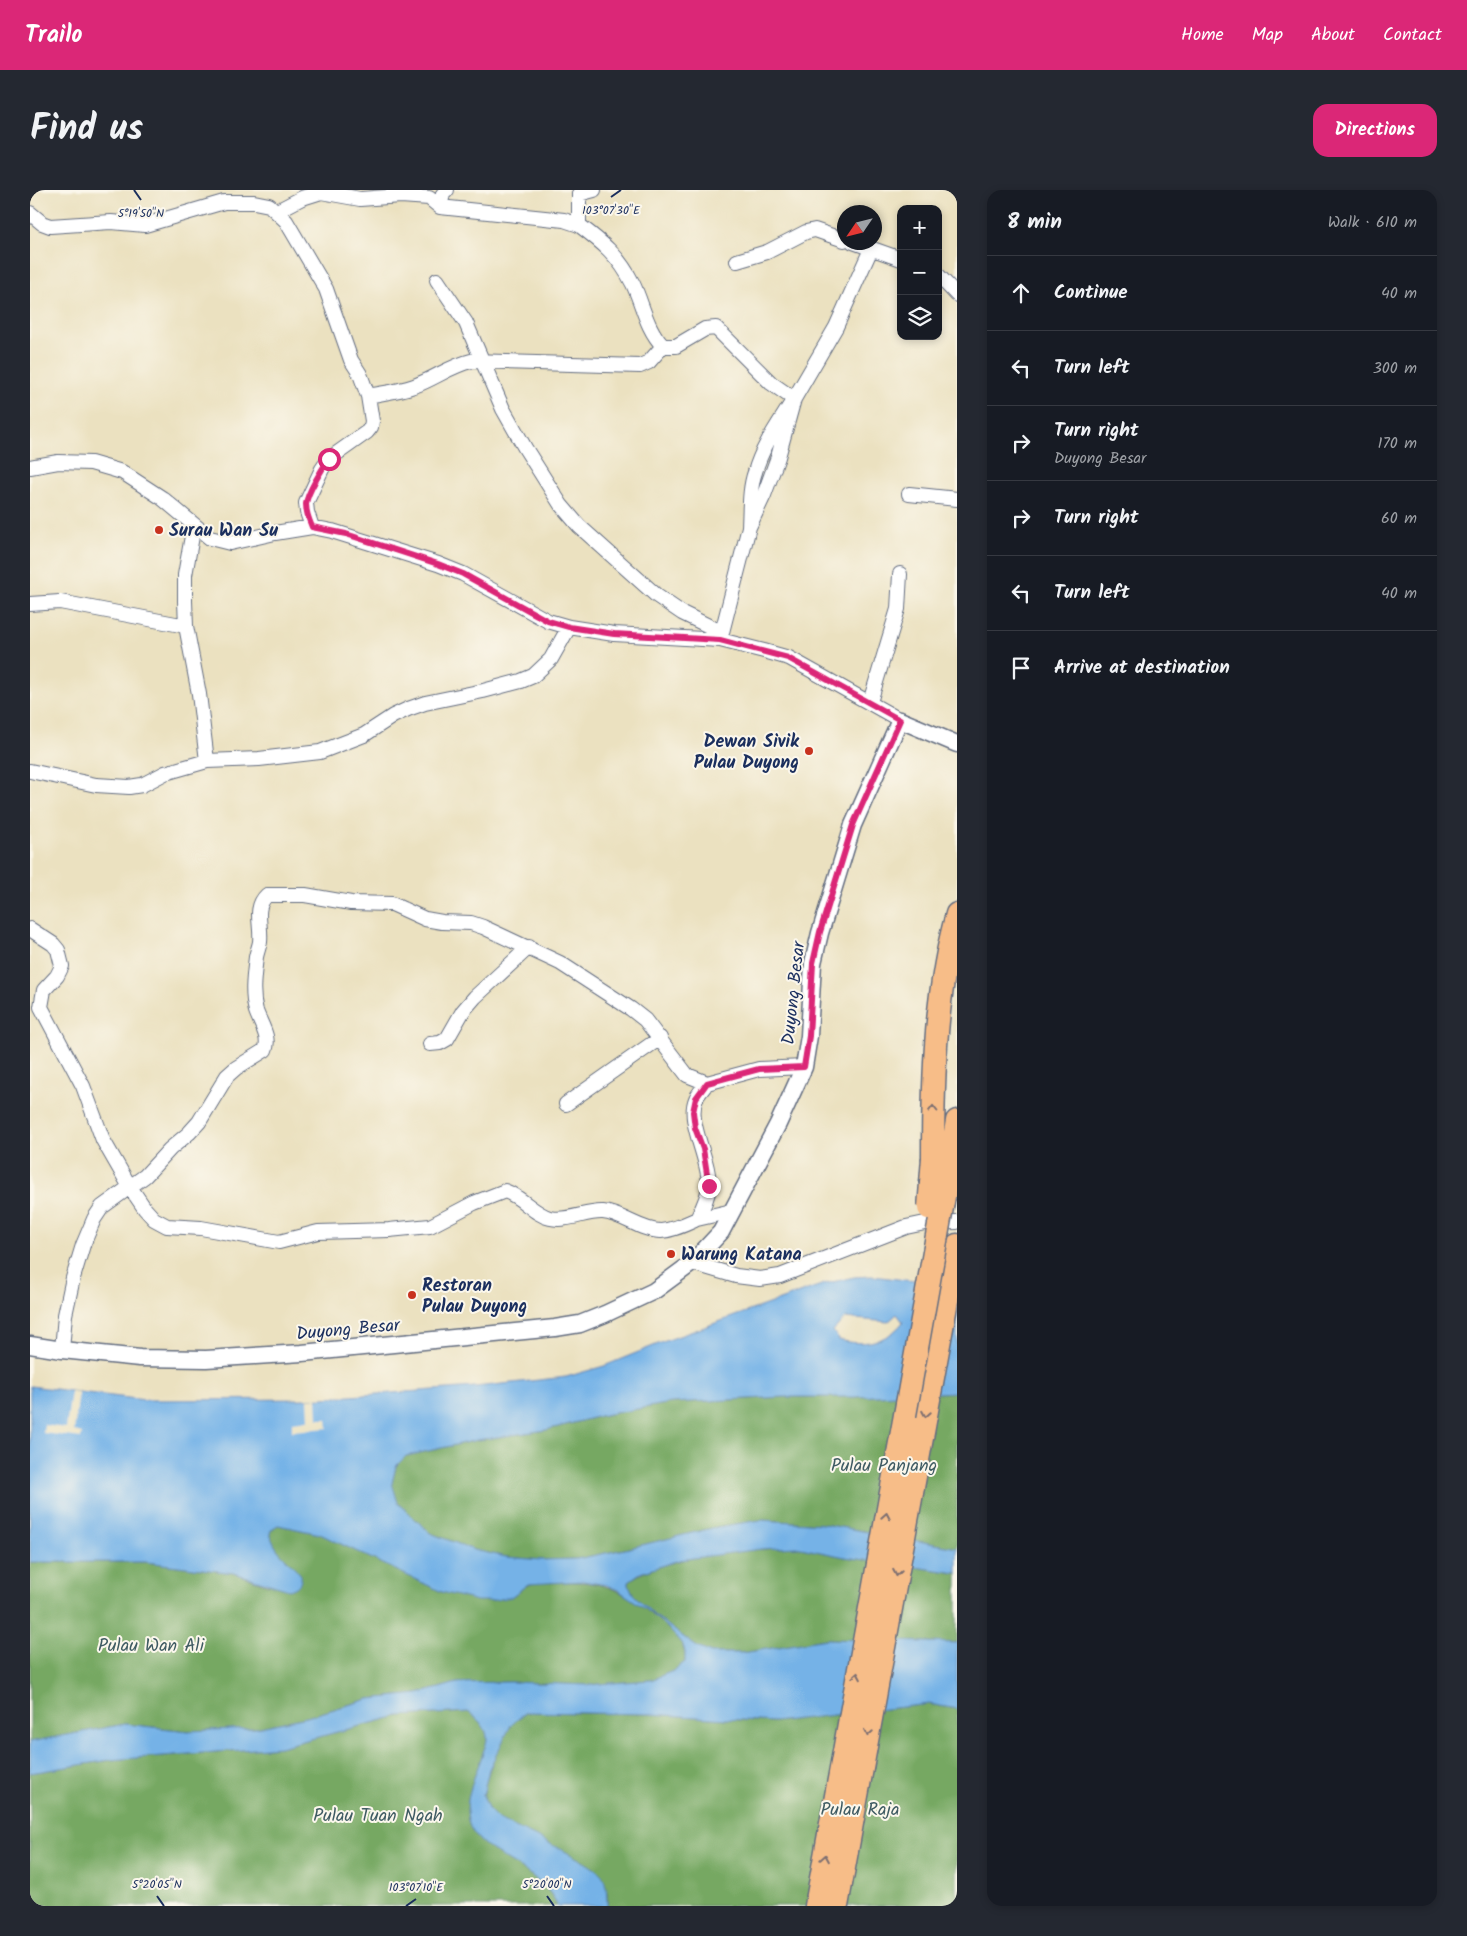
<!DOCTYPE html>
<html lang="en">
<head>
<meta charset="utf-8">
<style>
	:root { --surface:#171b24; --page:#242831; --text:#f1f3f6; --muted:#9ea1a6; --line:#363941; --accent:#db2777 }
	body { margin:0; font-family:Kalam,sans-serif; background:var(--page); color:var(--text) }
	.controls { position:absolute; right:15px; top:15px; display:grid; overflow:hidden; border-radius:10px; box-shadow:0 2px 8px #0003 }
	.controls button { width:45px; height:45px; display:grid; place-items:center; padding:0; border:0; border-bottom:1px solid var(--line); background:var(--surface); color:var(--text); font:25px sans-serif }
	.compass { position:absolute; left:807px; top:15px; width:45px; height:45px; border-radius:50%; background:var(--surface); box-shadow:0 2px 8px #0003; rotate:235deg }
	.stop { position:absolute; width:15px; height:15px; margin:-11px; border:4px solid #db2777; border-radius:50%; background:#fff }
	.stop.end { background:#db2777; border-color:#fff; box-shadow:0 1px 5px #0008 }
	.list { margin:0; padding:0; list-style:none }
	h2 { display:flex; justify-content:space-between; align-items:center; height:65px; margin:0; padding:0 20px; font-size:21px }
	h2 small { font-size:16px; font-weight:400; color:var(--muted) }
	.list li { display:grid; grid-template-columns:32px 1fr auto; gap:15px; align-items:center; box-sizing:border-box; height:75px; padding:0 20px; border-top:1px solid var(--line) }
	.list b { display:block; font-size:19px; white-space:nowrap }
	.list p { margin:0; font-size:16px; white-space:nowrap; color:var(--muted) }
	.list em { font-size:16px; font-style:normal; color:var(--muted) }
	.icon { flex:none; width:28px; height:28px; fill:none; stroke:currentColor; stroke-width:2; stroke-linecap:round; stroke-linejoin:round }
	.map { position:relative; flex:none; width:927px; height:1716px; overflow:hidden; border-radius:15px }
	header { display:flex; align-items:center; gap:30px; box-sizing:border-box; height:70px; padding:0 25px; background:var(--accent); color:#fff }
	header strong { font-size:24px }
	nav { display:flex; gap:28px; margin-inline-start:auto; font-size:18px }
	.intro { display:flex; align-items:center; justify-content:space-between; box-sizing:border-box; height:120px; padding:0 30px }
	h1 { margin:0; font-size:35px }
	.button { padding:12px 22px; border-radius:15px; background:var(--accent); color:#fff; font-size:18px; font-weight:700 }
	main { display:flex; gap:30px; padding:0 30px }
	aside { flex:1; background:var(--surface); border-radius:15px; box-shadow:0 2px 8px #0003 }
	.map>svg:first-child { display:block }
</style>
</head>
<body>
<header>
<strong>Trailo</strong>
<nav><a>Home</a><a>Map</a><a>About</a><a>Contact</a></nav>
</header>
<div class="intro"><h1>Find us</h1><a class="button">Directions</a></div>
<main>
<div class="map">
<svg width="927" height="1716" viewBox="0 0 927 1716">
	<rect width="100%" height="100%" fill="#fbf7ec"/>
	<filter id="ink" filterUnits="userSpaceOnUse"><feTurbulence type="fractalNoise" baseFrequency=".02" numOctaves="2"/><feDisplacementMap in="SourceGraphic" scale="10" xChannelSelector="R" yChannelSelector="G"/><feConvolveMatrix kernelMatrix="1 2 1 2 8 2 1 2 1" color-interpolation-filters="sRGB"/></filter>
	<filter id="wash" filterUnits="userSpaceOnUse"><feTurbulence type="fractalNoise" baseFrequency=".0096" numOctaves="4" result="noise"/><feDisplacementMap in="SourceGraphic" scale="20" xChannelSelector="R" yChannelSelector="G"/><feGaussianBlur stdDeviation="1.12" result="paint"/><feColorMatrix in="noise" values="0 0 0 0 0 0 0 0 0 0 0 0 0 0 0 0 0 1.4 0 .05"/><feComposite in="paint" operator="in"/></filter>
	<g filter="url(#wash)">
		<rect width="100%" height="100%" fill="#ebe1c0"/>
		<path fill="#76a862" stroke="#486c60" d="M927,1202V1358L793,1334L731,1330L687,1337L595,1359L547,1369L511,1370L476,1367L444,1360L400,1343L368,1313L363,1301L362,1293L366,1276L376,1266L447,1250L516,1240L574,1225L641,1213L754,1207H825Z
			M248,1335L290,1344L412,1402L481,1407C486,1404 491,1399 496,1396C504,1391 521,1393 530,1392C578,1390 598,1403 633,1434C645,1445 657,1454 655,1472L643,1481L621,1490L557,1495L480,1492L427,1493L388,1504L339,1509L277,1527L226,1538L158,1541L95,1534L0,1552V1372H116L204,1383L238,1395L265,1378C254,1367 242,1358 240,1342L243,1338Z
			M766,1357L815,1367L927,1383V1453L796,1449L713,1463H681L667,1457L624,1425L603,1404L599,1395V1391C634,1365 722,1359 766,1357Z
			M899,1514L927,1519V1716H577V1702L557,1674L468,1629C461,1623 455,1616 454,1607C451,1594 473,1546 481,1535C485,1530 491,1526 496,1522L620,1524L744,1532Z
			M438,1522C446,1527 458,1538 457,1549C457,1553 454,1559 453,1563C446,1584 434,1608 438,1630C445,1667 515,1677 527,1716H0V1583L80,1570L250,1557L368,1526Z"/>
		<path fill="#75b2e7" stroke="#4870a2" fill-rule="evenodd" d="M842,1086L927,1096V1202L825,1207H754L641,1213L574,1225L516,1240L447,1250L376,1266L366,1276L362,1293L368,1313L400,1343L444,1360L476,1367L511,1370L547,1369L595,1359L687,1337L731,1330L793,1334L927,1358V1383L815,1367L766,1357L731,1359L649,1370L610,1383L599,1391V1395L603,1404L624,1425L667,1457L681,1463H713L796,1449L927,1453V1519L899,1514L744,1532L620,1524L496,1522L481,1535L459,1579L453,1605L458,1619L468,1629C487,1638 562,1672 572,1685C577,1694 577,1706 577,1716H527C515,1677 445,1667 438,1630C434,1608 446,1584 453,1563C454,1559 457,1553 457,1549C458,1538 446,1527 438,1522L368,1526L250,1557L80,1570L0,1583V1552L95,1534L158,1541L226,1538L277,1527L339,1509L388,1504L427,1493L480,1492L557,1495L621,1490L643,1481L655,1472V1462L653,1455L638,1438L616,1419L588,1400L576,1395L553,1391L498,1394L481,1407L460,1411H447L412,1402L290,1344L248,1335L243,1338L240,1342C243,1362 260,1370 271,1385C272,1394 267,1398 259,1400L204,1383L116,1372H0V1196L115,1210L278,1209L445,1197L536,1187L574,1176L638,1150L794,1094L824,1087ZM867,1124L873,1132C857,1153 833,1156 809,1150L803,1141L815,1128L858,1132Z"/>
		<path fill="#ebe1c0" d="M41,1201L49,1202L44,1241L52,1243L51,1248L13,1243L14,1235L36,1238Z
			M287,1208L288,1229H297L298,1238L262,1241V1232L279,1230L278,1209Z"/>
	</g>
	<g filter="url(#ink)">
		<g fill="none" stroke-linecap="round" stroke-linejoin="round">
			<g stroke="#646d80" stroke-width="16">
				<path id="minor" d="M410,17L413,4L417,0
					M247,21L272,8L291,2L330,9L371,6L399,8L410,17L534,30L549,35V4L564,0
					M0,23L12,33L20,36L81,32L115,35L194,12H224L239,15L256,31L296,99L321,170L330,184L338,206L342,231L341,237L337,242L299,269L292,279L276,313L277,322L282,337
					M549,35C573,53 589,66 603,94C613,115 616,138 633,156
					M823,52L871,69
					M707,71L737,62L776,42L785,40L814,50
					M908,85L927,105
					M407,90L436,133L473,219L495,258L531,315L549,336L627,406L652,423L691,442
					M338,206C353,203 370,201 384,196C404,189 420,176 441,171L610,176L619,172L633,156H646L675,139L686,138L741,193L764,209C750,232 732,256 725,282C719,299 720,319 719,337
					M0,277L28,272L61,273L92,282L132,308L180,348L200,353L245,343L282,337L302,341L408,374L433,384L518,431L539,437L584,444L690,450L734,461L759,468L870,530
					M879,304L927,309
					M164,335L155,385V411L156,436L169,504L177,571
					M0,414L30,412L156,436
					M690,450L719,337L734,305L748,267L764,209L806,137L841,59
					M840,512L868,419L870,384
					M0,581L66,595L99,597L112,595L135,583L177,571L229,569L290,562L334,545L363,526L378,519L395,513L453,501L491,491L503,486L521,469L539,437
					M0,739L23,754L28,760L32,776L27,786L14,800L11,817L53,896L73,950L100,997L115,1019L124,1029L137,1036L171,1038L249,1052L288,1042L359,1040L400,1036L444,1013L475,1001C492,1007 505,1025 520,1028C538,1032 556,1021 573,1022C593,1024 611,1041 631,1041C644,1040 656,1034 667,1029
					M400,854L410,853L417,849L433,821L445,807L499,757
					M677,893C674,898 668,903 666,909C656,932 680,969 679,996C678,1008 672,1019 667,1029L702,1021
					M536,914L630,848
					M662,1073L706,1086L730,1089L750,1086L876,1037L895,1033L927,1032
					M32,1160L35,1125L43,1088L53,1055L64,1029L72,1017L115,986L140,959L159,943L169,932L197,886L206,878L235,860C241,848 230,833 226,821C221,803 224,785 226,767C227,762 229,757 230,752C232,735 223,718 237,705H275L321,713L362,714L395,729L412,732L441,733L453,737L530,773L601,819L615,830L657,885L677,893L729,879L774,877"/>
			</g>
			<g stroke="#646d80" stroke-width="19">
				<path id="tertiary" d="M0,1155L32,1160L110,1168L176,1169L272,1163L525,1138L550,1134L575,1124L624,1101L662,1073L691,1042L748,934L774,877L779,846L783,773L790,743L823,635L870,530L927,554"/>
			</g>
			<g stroke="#646d80" stroke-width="25">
				<path id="trunk" d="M921,967L927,931
					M903,968C903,887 905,803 927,724
					M786,1716L875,1225
					M807,1716L927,1055"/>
			</g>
			<use href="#minor" stroke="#fff" stroke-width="14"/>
			<use href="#tertiary" stroke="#fff" stroke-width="16"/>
			<use href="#trunk" stroke="#f7bd88" stroke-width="22"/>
			<g stroke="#646d80" stroke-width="25" stroke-linecap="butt">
				<path id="trunk-bridge" d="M899,1018L903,968
					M875,1225L921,967"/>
			</g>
			<use href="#trunk-bridge" stroke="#f7bd88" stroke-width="22"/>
		</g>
		<defs><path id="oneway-chevron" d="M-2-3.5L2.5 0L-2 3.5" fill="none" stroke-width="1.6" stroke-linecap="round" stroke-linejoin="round" transform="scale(1.25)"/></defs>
		<g stroke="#7e6f71">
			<use href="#oneway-chevron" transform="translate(903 919) rotate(-90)"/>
			<use href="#oneway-chevron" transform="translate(896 1224) rotate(100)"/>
			<use href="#oneway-chevron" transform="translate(856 1326) rotate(-80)"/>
			<use href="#oneway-chevron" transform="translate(867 1383) rotate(100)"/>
			<use href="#oneway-chevron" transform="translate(827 1486) rotate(-80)"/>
			<use href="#oneway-chevron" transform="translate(838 1543) rotate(100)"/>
			<use href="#oneway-chevron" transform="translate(795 1668) rotate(-80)"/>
		</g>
	</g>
	<g fill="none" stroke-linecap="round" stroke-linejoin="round" filter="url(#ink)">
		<path stroke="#db2777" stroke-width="6" d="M299,269C292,279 277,303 276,314C276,322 279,330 282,337L316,344L408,374L433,384L518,431L539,437L584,444L690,450L758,468L870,530L823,635L790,742L783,773L779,846L774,877L729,879L677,893L666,908L663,922L665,938L673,959L679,996"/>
	</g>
	<path fill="none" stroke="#1b2f5e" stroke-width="2" d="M104,0L111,10M581,7L591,0M127,1706L134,1716M517,1706L524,1716M376,1716L386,1709"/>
	<g fill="#c8321e" stroke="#fbf7ec" stroke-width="2">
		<circle cx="129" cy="340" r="5"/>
		<circle cx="779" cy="561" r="5"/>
		<circle cx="641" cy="1064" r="5"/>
		<circle cx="382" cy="1105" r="5"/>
	</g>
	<g text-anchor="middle" stroke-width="4" stroke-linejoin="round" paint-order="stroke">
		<g font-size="18" font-weight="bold" fill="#1b2f5e" stroke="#fbf7ec" text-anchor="start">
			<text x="139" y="346">Surau Wan Su</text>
			<text x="769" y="557" text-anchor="end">Dewan Sivik<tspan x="769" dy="21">Pulau Duyong</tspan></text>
			<text x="651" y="1070">Warung Katana</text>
			<text x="392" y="1101">Restoran<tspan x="392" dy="21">Pulau Duyong</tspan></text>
		</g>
		<g font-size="18" fill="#1b2f5e" stroke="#fbf7ec">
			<text transform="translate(763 803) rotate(-84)" y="6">Duyong Besar</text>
			<text transform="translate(318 1139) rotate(-5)" y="6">Duyong Besar</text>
		</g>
		<g font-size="18" fill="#3f5b63" stroke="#fbf7ec">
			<text x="854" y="1281">Pulau Panjang</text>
			<text x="121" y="1461">Pulau Wan Ali</text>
			<text x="830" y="1625">Pulau Raja</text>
			<text x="348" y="1631">Pulau Tuan Ngah</text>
		</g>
	</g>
	<g font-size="12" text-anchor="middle" fill="#1b2f5e" stroke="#fbf7ec" stroke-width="4" stroke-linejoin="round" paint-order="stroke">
		<text x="581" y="24">103°07'30"E</text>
		<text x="111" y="27">5°19'50"N</text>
		<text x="127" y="1698">5°20'05"N</text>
		<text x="517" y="1698">5°20'00"N</text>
		<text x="386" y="1701">103°07'10"E</text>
	</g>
</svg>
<div class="controls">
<button>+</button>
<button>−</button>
<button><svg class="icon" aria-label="layers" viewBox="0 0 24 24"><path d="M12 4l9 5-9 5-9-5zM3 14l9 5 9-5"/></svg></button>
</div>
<svg class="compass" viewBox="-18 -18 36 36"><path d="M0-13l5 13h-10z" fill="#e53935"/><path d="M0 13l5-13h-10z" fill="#9ea1a6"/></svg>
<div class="stop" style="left:299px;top:269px"></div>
<div class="stop end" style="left:679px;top:996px"></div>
</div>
<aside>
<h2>8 min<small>Walk · 610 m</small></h2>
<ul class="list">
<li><svg class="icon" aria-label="ahead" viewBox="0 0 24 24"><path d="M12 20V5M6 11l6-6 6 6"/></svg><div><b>Continue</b></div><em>40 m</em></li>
<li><svg class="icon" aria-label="left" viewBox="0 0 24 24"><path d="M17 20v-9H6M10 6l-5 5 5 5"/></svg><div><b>Turn left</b></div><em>300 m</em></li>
<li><svg class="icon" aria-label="right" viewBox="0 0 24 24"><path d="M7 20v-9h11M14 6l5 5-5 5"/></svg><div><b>Turn right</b><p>Duyong Besar</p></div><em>170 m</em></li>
<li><svg class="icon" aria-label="right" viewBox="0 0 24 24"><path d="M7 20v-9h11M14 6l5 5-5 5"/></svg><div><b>Turn right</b></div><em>60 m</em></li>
<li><svg class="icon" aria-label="left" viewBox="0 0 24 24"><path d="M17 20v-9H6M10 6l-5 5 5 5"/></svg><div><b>Turn left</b></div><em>40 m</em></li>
<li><svg class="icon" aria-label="arrive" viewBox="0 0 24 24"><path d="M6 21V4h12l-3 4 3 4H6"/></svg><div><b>Arrive at destination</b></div></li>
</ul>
</aside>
</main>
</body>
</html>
